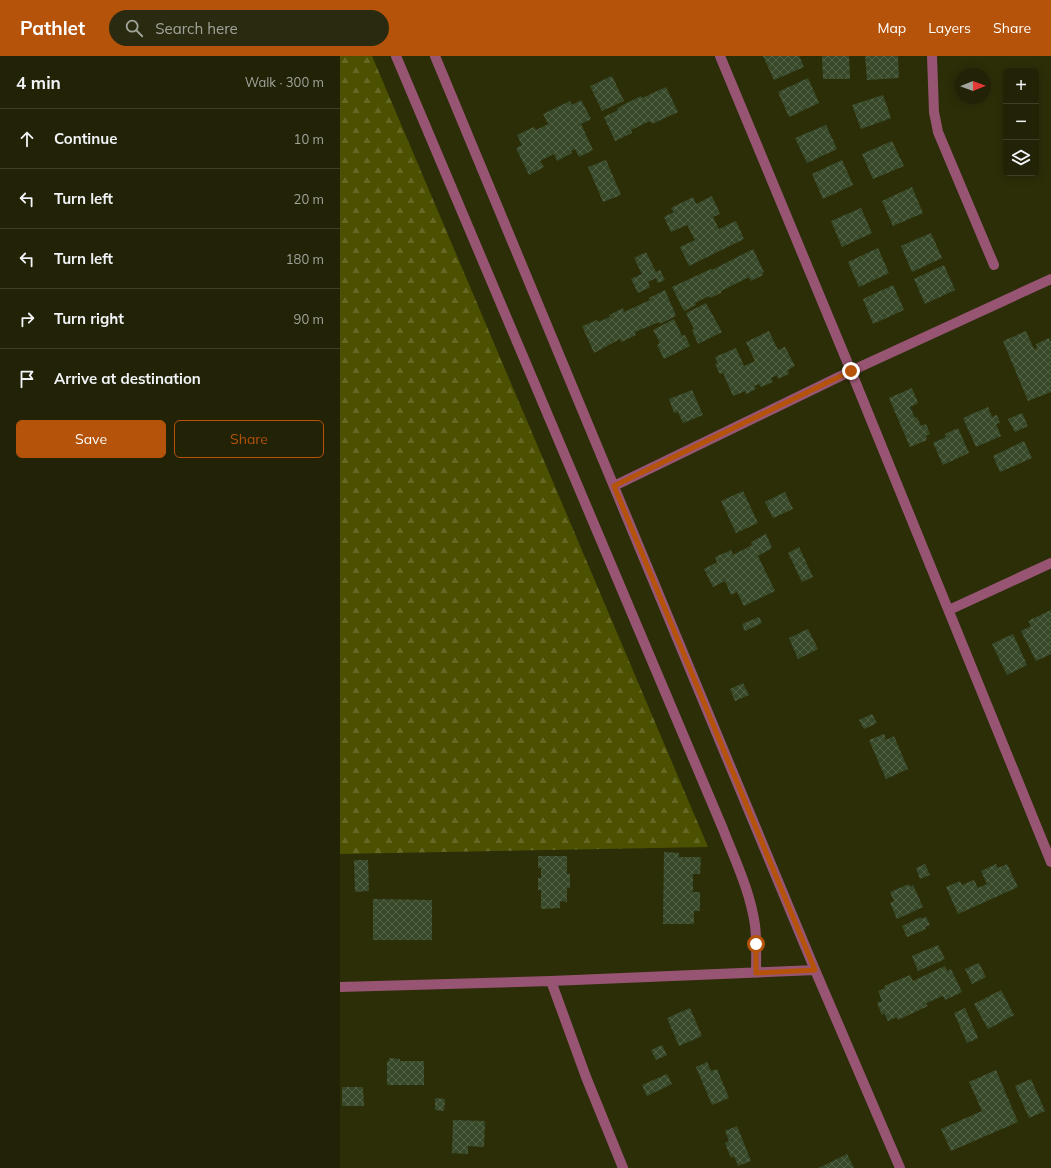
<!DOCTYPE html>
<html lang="en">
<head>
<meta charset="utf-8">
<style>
	:root { --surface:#212206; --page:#292a10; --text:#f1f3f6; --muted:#a2a49b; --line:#3e3f28; --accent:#b45309 }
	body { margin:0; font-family:Mulish,sans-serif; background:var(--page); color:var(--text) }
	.controls { position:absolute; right:12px; top:12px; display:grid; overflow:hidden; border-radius:6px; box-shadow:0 2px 10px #0003 }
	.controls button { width:36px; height:36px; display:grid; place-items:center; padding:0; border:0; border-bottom:1px solid var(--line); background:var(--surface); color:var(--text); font:20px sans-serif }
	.compass { position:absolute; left:615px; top:12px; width:36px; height:36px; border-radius:50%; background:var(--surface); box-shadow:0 2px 10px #0003; rotate:89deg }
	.stop { position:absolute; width:12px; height:12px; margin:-9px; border:3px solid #b45309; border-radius:50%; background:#fff }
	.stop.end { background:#b45309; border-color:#fff; box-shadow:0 1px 4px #0008 }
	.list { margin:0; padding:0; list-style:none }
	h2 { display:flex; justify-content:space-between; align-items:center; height:52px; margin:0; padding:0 16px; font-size:17px }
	h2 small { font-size:13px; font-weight:400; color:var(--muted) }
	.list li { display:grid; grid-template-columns:26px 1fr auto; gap:12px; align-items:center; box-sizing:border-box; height:60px; padding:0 16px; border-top:1px solid var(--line) }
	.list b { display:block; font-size:15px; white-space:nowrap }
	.list em { font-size:13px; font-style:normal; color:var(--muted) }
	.actions { display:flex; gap:8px; padding:12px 16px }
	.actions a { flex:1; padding:9px 0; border:1px solid var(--accent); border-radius:6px; text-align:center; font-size:14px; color:var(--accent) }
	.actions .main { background:var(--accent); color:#fff }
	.icon { flex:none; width:22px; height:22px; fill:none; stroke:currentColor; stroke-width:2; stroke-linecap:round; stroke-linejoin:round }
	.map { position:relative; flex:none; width:711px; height:1112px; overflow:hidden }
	header { display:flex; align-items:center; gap:24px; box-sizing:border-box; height:56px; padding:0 20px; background:var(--accent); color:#fff }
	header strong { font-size:19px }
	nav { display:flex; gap:22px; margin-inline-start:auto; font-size:14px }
	.search { width:280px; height:36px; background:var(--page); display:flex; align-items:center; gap:10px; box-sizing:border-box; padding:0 14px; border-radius:22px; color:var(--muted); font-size:15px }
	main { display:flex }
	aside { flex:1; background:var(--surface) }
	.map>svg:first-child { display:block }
</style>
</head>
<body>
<header>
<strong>Pathlet</strong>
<div class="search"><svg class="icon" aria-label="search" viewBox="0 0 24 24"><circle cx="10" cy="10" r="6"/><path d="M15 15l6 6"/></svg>Search here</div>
<nav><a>Map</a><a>Layers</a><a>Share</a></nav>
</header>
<main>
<aside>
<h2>4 min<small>Walk · 300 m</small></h2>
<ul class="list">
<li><svg class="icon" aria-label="ahead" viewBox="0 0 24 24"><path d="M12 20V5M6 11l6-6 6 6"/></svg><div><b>Continue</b></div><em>10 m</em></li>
<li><svg class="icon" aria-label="left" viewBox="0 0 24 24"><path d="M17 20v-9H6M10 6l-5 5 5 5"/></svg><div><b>Turn left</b></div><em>20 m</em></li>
<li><svg class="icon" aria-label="left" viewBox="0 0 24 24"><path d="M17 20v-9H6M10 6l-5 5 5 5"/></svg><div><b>Turn left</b></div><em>180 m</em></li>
<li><svg class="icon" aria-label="right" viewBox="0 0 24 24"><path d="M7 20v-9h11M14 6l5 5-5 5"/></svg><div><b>Turn right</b></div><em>90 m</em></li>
<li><svg class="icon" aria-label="arrive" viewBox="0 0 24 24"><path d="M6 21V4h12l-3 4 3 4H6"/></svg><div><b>Arrive at destination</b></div></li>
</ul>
<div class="actions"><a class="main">Save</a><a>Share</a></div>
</aside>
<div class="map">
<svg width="711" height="1112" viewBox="0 0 711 1112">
	<defs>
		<pattern id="forest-firs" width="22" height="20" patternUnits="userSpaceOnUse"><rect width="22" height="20" fill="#4c5001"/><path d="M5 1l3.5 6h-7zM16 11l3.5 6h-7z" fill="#656925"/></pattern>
		<pattern id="building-cross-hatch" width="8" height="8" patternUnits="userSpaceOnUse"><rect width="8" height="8" fill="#374929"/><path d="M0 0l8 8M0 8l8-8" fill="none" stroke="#546347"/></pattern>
	</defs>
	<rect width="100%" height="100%" fill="#2c2e08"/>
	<path fill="url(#forest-firs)" d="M0,0H32L368,791L0,798Z"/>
	<path fill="url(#building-cross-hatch)" d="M423,0H459L464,11L434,24Z
		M482,0H509L510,23H483Z
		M525,0H558L559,22L527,24Z
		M272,20L284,45L262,55L250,30Z
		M468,22L479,47L449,61L438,36Z
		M326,31L338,56L312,68L310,65L291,74L292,77L275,85L264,61L278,54L277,52L301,40L302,42Z
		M543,39L551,62L521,73L512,49Z
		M241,44L251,63L241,68L253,94L239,101L235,93L231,95L232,97L217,105L214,98L200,105L204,111L189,119L176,92L182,89L177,79L194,71L196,74L208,68L203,58L230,45L232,49Z
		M486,69L497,93L467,107L455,82Z
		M552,85L564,110L533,123L522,98Z
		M266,104L281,139L263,146L248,111Z
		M502,104L513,129L483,143L472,118Z
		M572,131L583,157L553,170L542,145Z
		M372,140L380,158L373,161L379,173L396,165L404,183L349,210L340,191L355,184L347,169L331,176L324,161L334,156L331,152L353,141L356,148Z
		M521,152L532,177L502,191L491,165Z
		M591,177L602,202L572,216L561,190Z
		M538,192L549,217L519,231L508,206Z
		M413,193L424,216L422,217L423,219L411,225L409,221L381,235V237L370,242L369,240L355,247L356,249L344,255L332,231L371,213L372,214Z
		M306,196L316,216L320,214L325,224L318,227L316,222L308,226L310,231L298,237L291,223L302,218L294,202Z
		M604,209L615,234L585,248L574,223Z
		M553,229L564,254L533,268L523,243Z
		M325,234L336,260L320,268L319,266L295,276L296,279L281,286L280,283L254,297L242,270L257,264L258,266L270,261L269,259L283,252L284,256L310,244L309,242Z
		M366,247L382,276L358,288L352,274L354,273L346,257Z
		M334,263L342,280L345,279L350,290L324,303L317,289L320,287L313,274Z
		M429,275L438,294L445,291L455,310L448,314L449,318L438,323L437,319L431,322L433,326L421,331L419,328L414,330L416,333L406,338L405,335L393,340L383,317L380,318L375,308L378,307L375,301L396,292L404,310L415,305L406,286Z
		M686,275L694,293L697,292L696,288L709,282L711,286V336L688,345L663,285Z
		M572,332L578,347L570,351L575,362L577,361L581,370L586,368L590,378L586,380L587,384L570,391L549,342Z
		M352,334L363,359L343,367L338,356L334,357L329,343Z
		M648,351L652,361L657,359L660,367L656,368L661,380L636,391L623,362Z
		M682,357L688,370L675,376L668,363Z
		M618,372L629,397L603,409L593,387L606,381L605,378Z
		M684,385L692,402L660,416L653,400Z
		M403,435L418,467L396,477L381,445Z
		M445,436L453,453L433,462L425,446Z
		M426,478L432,492L418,500L435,535L404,550L397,536L391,539L385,525L373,531L364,513L377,506L375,501L391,494L393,499L412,489L411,486Z
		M459,491L473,521L462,526L448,497Z
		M711,554V598L696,605L681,575L691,570L688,565Z
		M419,561L422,567L405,575L402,568Z
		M468,573L478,593L458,603L449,582Z
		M673,578L687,609L667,619L652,588Z
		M403,627L409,639L395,645L390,633Z
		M532,658L537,667L524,673L519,664Z
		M544,678L546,684L554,680L568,713L546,723L529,684Z
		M324,796L339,797V801H361L360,818H353V836H360V855H354V868H323Z
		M198,800H227V818H230V832H227V846L220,845V852L201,853V834H198V822H201V812H198Z
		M14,804H28L29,835L15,836Z
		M585,808L590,819L580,823L576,812Z
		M656,808L658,812L667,808L678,831L618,858L606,831L620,825L622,829L634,824L638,832L647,828L641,815Z
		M569,828L570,831L573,829L583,851L557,863L550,847L554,845L550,836Z
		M33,843L92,844V884H33Z
		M581,861V863L586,861L590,869L585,871L586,873L567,881L562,870Z
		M598,889L605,903L578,915L572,900Z
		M639,907L646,921L632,928L625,913Z
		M605,910L607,915L611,913L622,936L605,944L603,940L586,947L588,950L558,964L557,961L548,965L544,957L542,959L537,947L542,945L538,935L545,932L544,930L570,919L573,925Z
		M661,934L674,959L648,973L634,948Z
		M350,952L362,980L339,990L327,962Z
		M625,952L638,982L627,987L614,957Z
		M322,989L327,999L316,1004L311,994Z
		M49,1002L60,1003V1005H84V1029H47V1005H49Z
		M367,1006L371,1015L377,1013L389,1042L372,1049L356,1011Z
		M656,1014L678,1066L611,1095L601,1073L642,1055L629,1026Z
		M327,1018L332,1028L307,1040L302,1029Z
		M691,1023L705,1055L689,1062L675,1030Z
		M2,1031H23L24,1050H2Z
		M95,1042L105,1043L104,1055L95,1054Z
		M113,1064L145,1065L144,1091L128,1090V1098L112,1097Z
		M397,1070L411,1105L398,1110L394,1100L391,1102L385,1087L389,1085L385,1075Z
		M507,1098L514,1112H479Z"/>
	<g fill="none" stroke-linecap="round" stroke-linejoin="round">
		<path stroke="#985573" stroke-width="10" d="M56,0L383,773C395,804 410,835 415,869C417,885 416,901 416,917
			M95,0L475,914L560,1112
			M380,0L511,315L711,806
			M592,0L594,56L598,76L654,209
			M274,430L511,315L711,223
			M609,554L711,507
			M211,925L246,1021L283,1112
			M0,931L211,925L475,914"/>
	</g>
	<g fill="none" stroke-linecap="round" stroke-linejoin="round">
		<path stroke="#b45309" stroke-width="5" d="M416,888V917L475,914L274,430L511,315"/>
	</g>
</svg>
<div class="controls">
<button>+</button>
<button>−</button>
<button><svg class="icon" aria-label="layers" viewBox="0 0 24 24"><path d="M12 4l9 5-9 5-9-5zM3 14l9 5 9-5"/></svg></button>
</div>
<svg class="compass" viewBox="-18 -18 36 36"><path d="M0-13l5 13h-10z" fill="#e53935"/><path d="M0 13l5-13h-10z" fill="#a2a49b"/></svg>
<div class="stop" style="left:416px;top:888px"></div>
<div class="stop end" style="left:511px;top:315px"></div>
</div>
</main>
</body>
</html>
